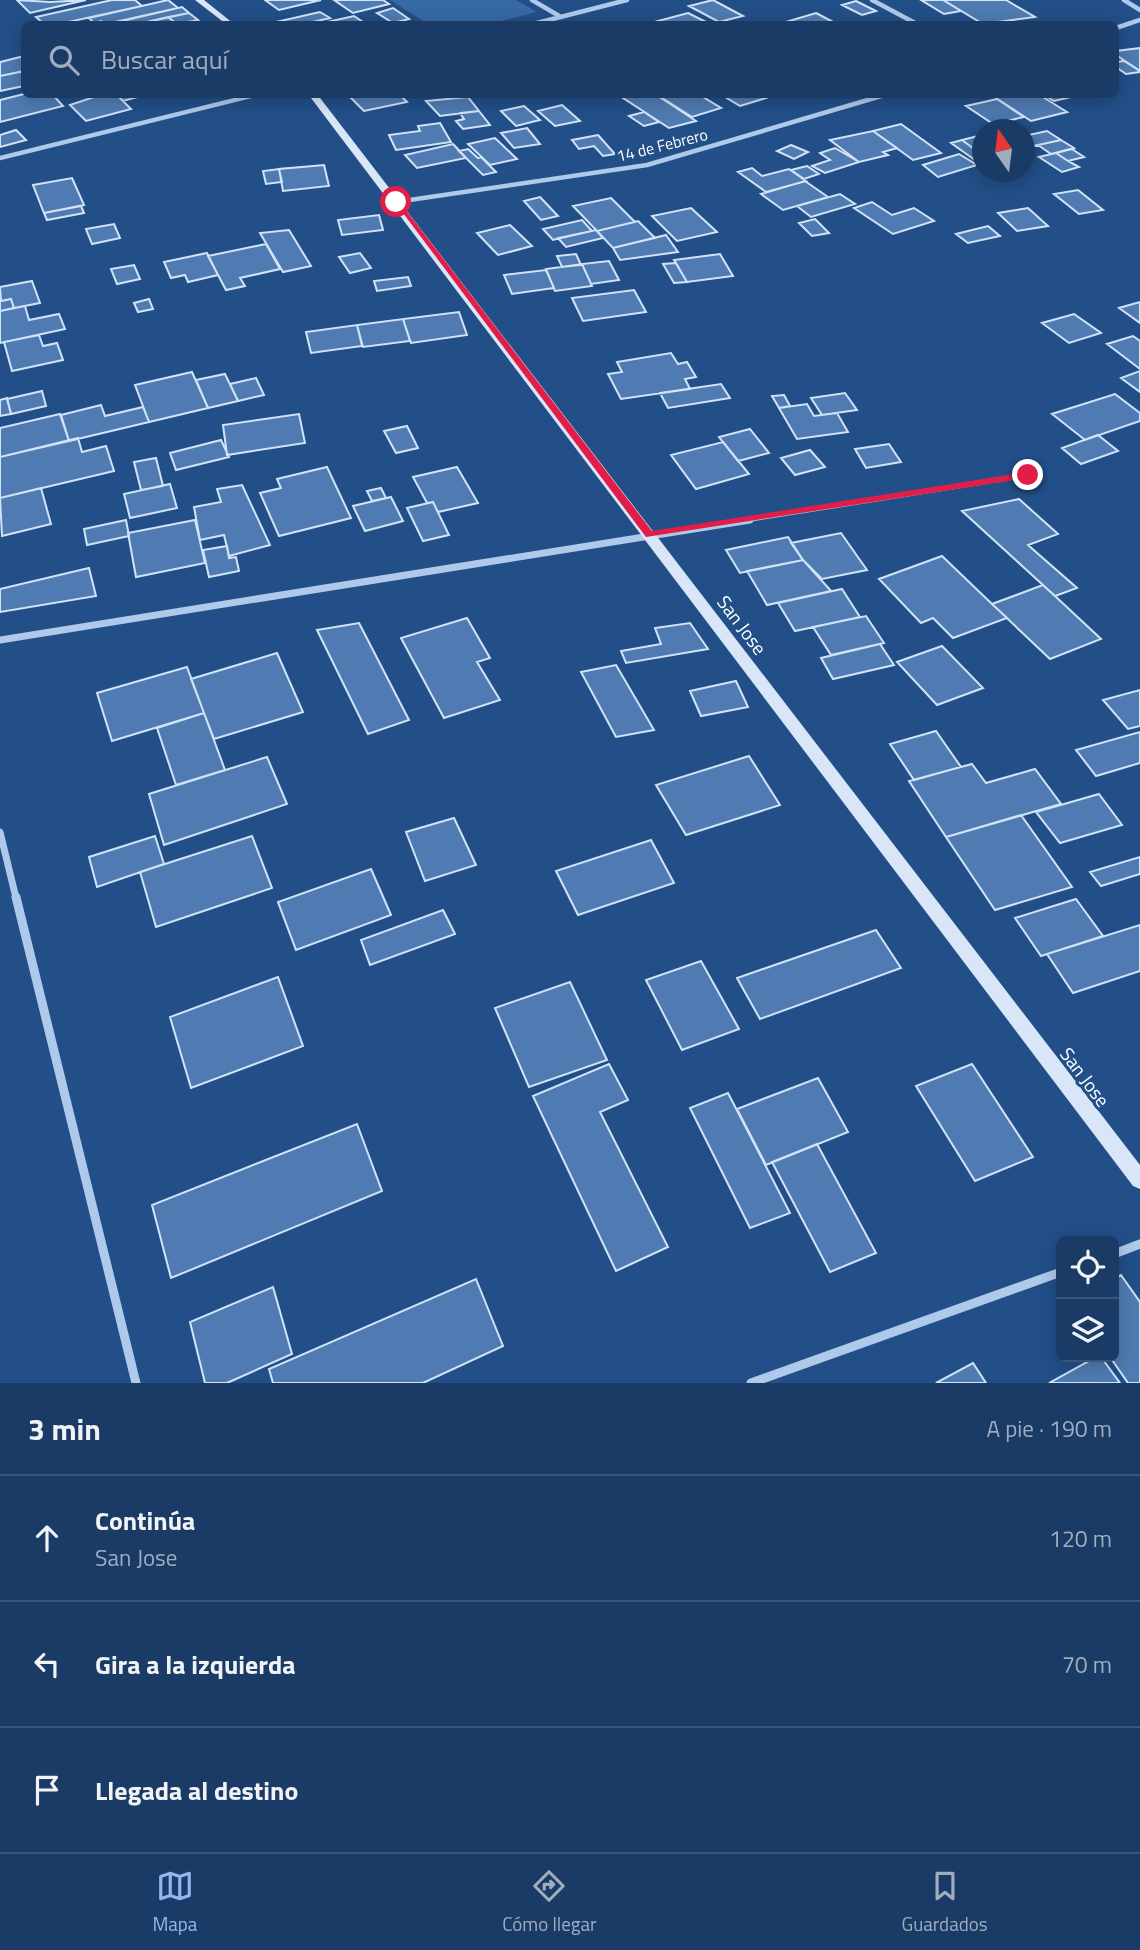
<!DOCTYPE html>
<html lang="es">
<head>
<meta charset="utf-8">
<style>
	:root { --surface:#1a3b66; --page:#23426c; --text:#f1f3f6; --muted:#9fadbf; --line:#38557a; --accent:#90b9f0 }
	body { margin:0; font-family:"Titillium Web",sans-serif; background:var(--page); color:var(--text) }
	.controls { position:absolute; right:21px; bottom:21px; display:grid; overflow:hidden; border-radius:10px; box-shadow:0 4px 18px #0003 }
	.controls button { width:63px; height:63px; display:grid; place-items:center; padding:0; border:0; border-bottom:2px solid var(--line); background:var(--surface); color:var(--text); font:35px sans-serif }
	.compass { position:absolute; left:972px; top:119px; width:63px; height:63px; border-radius:50%; background:var(--surface); box-shadow:0 4px 18px #0003; rotate:346deg }
	.stop { position:absolute; width:21px; height:21px; margin:-16px; border:5px solid #e11d48; border-radius:50%; background:#fff }
	.stop.end { background:#e11d48; border-color:#fff; box-shadow:0 2px 7px #0008 }
	.list { margin:0; padding:0; list-style:none }
	h2 { display:flex; justify-content:space-between; align-items:center; height:91px; margin:0; padding:0 28px; font-size:30px }
	h2 small { font-size:23px; font-weight:400; color:var(--muted) }
	.list li { display:grid; grid-template-columns:46px 1fr auto; gap:21px; align-items:center; box-sizing:border-box; height:126px; padding:0 28px; border-top:2px solid var(--line) }
	.list b { display:block; font-size:26px; white-space:nowrap }
	.list p { margin:0; font-size:23px; white-space:nowrap; color:var(--muted) }
	.list em { font-size:23px; font-style:normal; color:var(--muted) }
	.icon { flex:none; width:38px; height:38px; fill:none; stroke:currentColor; stroke-width:2; stroke-linecap:round; stroke-linejoin:round }
	.map { position:relative; flex:none; width:1140px; height:1383px; overflow:hidden }
	.search { position:absolute; background:var(--surface); box-shadow:0 4px 18px #0003; left:21px; right:21px; top:21px; height:77px; display:flex; align-items:center; gap:18px; box-sizing:border-box; padding:0 24px; border-radius:10px; color:var(--muted); font-size:26px }
	.sheet { height:469px; background:var(--surface) }
	nav { display:flex; justify-content:space-around; align-items:center; box-sizing:border-box; height:98px; border-top:2px solid var(--line); background:var(--surface); font-size:19px; color:var(--muted) }
	nav a { display:grid; justify-items:center; gap:4px }
	nav .on { color:var(--accent) }
	.map>svg:first-child { display:block }
</style>
</head>
<body>
<div class="map">
<svg width="1140" height="1383" viewBox="0 0 1140 1383">
	<rect width="100%" height="100%" fill="#224f88"/>
	<path fill="#3769a5" d="M390,0H516L537,12L489,24H428Z"/>
	<path fill="#4f7bb2" stroke="#d2e3f7" stroke-width="2" d="M17,0L50,2L86,0L30,13Z
		M112,0H135L142,6L59,24H44L36,17Z
		M168,0L178,8L106,24L101,21L94,23L89,18Z
		M265,0H321L279,10Z
		M334,0H383L389,4L353,13Z
		M713,0L743,16L719,22L689,6Z
		M921,0H943L961,11L944,14Z
		M943,0H1006L1035,17L983,24Z
		M856,1L876,11L862,15L842,5Z
		M182,7L189,13L138,24H120L118,22Z
		M393,8L409,19L393,23L377,13Z
		M320,12L330,18L304,24L276,22Z
		M189,13L198,20L177,24L168,17Z
		M688,13L710,24H665L658,21Z
		M816,13L835,23L779,24Z
		M354,16L366,24H318Z
		M168,17L177,24H138Z
		M1140,48V71L1116,55V51Z
		M24,56V71L0,76V62Z
		M1124,61L1140,71V72L1126,74L1116,67V62Z
		M24,71V86L0,91V76Z
		M24,94H52L63,106L0,122V100Z
		M103,94H116L131,109L86,121L70,105Z
		M116,94H149L123,101Z
		M347,94H399L407,102L364,111Z
		M626,94H655L696,121L669,128L620,96Z
		M656,94H698L721,108L692,117Z
		M732,94H761L766,98L740,106L725,97Z
		M990,94H1038L1067,112L1031,121Z
		M1043,94H1079L1080,95L1054,101Z
		M468,97L479,111L440,116L426,101Z
		M997,99L1024,117L993,124L966,106Z
		M562,105L580,121L555,126L538,111Z
		M524,106L540,120L516,126L501,111Z
		M479,111L490,125L463,129L456,121L464,119L460,113Z
		M644,112L659,122L644,126L629,116Z
		M440,123L451,142L396,150L389,135L420,131L418,126Z
		M901,124L941,153L913,160L873,131Z
		M527,128L540,144L514,148L501,133Z
		M16,130L26,140L0,147V135Z
		M873,131L897,148L883,152L888,155L859,162L830,140Z
		M1047,131L1061,140L1024,148V136Z
		M598,135L615,154L603,156L594,146L579,149L572,140Z
		M982,135V155L962,140Z
		M495,138L517,159L490,165L468,144Z
		M962,140L982,155V162L979,163L951,143Z
		M1061,140L1074,148L1051,154L1038,145Z
		M453,144L466,158L417,168L405,155Z
		M791,145L808,152L794,159L777,151Z
		M835,148L859,162L825,173L812,166L830,160L820,153Z
		M468,149L478,158L481,157L496,172L483,175L459,151Z
		M1072,149L1084,157L1068,161L1056,153Z
		M1056,153L1068,161L1079,167L1062,172L1039,157Z
		M959,154L977,165L938,177L923,165Z
		M324,165L329,186L283,191L279,169Z
		M807,166L819,174L804,179L791,170Z
		M752,168L762,176L789,169L806,181L766,192L738,172Z
		M279,169L282,182L266,184L263,171Z
		M72,178L84,205L44,213L33,185Z
		M805,181L828,197L783,210L761,194Z
		M1078,190L1103,210L1079,214L1054,194Z
		M840,194L855,204L811,217L797,206Z
		M540,197L558,216L541,220L524,201Z
		M611,198L635,222L597,231L573,206Z
		M872,202L892,215L914,208L934,221L893,234L854,208Z
		M81,206L84,213L47,220L44,213Z
		M691,208L717,232L677,241L652,216Z
		M1028,208L1048,226L1017,231L998,213Z
		M379,215L383,230L342,235L338,220Z
		M815,219L829,233L812,236L799,223Z
		M582,220L592,231L553,240L543,229Z
		M638,221L655,238L613,248L597,231Z
		M114,224L120,238L92,244L86,229Z
		M510,225L532,246L498,255L477,233Z
		M988,226L1000,236L968,243L956,234Z
		M289,230L311,266L283,272L260,233Z
		M596,230L603,238L566,247L558,238Z
		M666,235L678,252L620,260L613,248Z
		M266,244L280,269L240,278L245,286L226,290L208,256Z
		M207,253L218,275L188,282L185,275L171,278L164,262Z
		M360,253L371,268L350,273L339,257Z
		M576,254L581,265L562,267L557,256Z
		M720,254L733,276L687,282L674,260Z
		M609,261L619,280L591,284L582,264Z
		M676,263L687,282L674,283L663,264Z
		M582,264L592,286L555,291L546,269Z
		M134,265L140,279L117,284L111,269Z
		M546,270L554,288L512,294L504,275Z
		M408,277L411,286L377,291L374,281Z
		M32,281L40,303L14,308L11,299L1,301L0,287Z
		M634,290L646,312L583,321L572,298Z
		M0,298L1,301L11,299L14,308L0,311Z
		M149,299L153,309L138,312L134,303Z
		M1140,302V323L1119,308Z
		M25,306L29,320L59,314L65,329L0,343V311Z
		M459,312L467,335L411,343L403,319Z
		M1074,314L1101,333L1069,343L1042,323Z
		M403,319L410,341L363,347L357,325Z
		M357,325L362,346L311,353L306,332Z
		M39,335L43,346L57,343L63,360L12,371L4,342Z
		M1133,336L1140,341V369L1107,344Z
		M671,353L678,364L687,362L696,377L685,379L690,389L621,399L608,374L622,372L617,362Z
		M1140,371V392L1121,378Z
		M192,372L208,408L149,422L135,385Z
		M225,374L238,401L208,408L196,380Z
		M256,378L264,395L238,401L230,384Z
		M721,384L730,398L668,408L660,393Z
		M42,391L46,406L11,414L7,399Z
		M845,393L857,410L822,415L811,398Z
		M1115,394L1140,413V421L1085,440L1052,414Z
		M784,395L790,406L779,408L772,396Z
		M7,398L11,414L0,416V400Z
		M807,404L814,416L837,413L848,432L797,439L779,408Z
		M101,405L105,416L143,407L149,422L69,441L61,415Z
		M60,414L69,441L0,457V428Z
		M299,414L305,443L227,455L223,425Z
		M407,426L418,448L396,453L384,431Z
		M750,429L769,453L738,461L719,437Z
		M1098,435L1118,451L1081,464L1062,448Z
		M78,438L82,452L106,446L114,471L0,498V457Z
		M221,440L229,457L176,470L170,453Z
		M723,442L749,474L696,489L671,455Z
		M889,444L901,462L866,468L855,449Z
		M810,450L825,467L795,475L781,458Z
		M156,458L163,486L141,490L134,462Z
		M327,467L351,518L279,536L260,493L281,488L277,479Z
		M457,467L478,503L438,512L433,502L427,503L413,477Z
		M170,484L177,508L130,518L124,494Z
		M242,485L270,545L229,556L224,535L200,540L194,507L221,502L217,489Z
		M41,488L51,524L2,536L0,498Z
		M381,488L386,498L372,501L367,491Z
		M391,497L403,521L365,531L353,506Z
		M1019,499L1058,534L1028,545L1077,588L1055,596L962,511Z
		M433,502L449,535L423,541L407,508Z
		M126,520L129,536L87,545L84,529Z
		M195,520L205,563L136,577L128,533Z
		M841,533L867,570L822,579L803,560L791,543Z
		M788,537L803,560L740,573L726,550Z
		M227,546L229,558L236,557L239,571L209,577L203,550Z
		M942,556L992,604L1007,618L953,638L933,618L921,623L879,579Z
		M803,560L831,591L767,605L747,571Z
		M89,568L96,596L0,612V589Z
		M1043,585L1055,596L1101,639L1050,659L992,604Z
		M842,589L860,617L795,631L778,603Z
		M866,616L884,643L831,655L813,627Z
		M467,618L490,658L477,662L500,700L444,718L401,638Z
		M359,623L409,720L368,734L317,630Z
		M690,623L708,649L626,663L621,651L661,644L655,628Z
		M880,644L894,665L833,679L821,658Z
		M942,646L983,688L937,705L897,662Z
		M277,653L303,712L214,739L191,679Z
		M616,665L654,730L616,737L581,672Z
		M187,667L204,713L112,741L97,693Z
		M736,681L748,707L701,716L690,691Z
		M1140,690V726L1128,729L1103,700Z
		M204,713L225,770L176,785L157,728Z
		M936,731L961,767L914,780L890,744Z
		M1140,732V763L1096,776L1076,750Z
		M749,756L780,805L686,835L656,785Z
		M267,757L287,804L164,845L149,794Z
		M972,764L986,783L1035,769L1061,804L946,837L909,781Z
		M1099,794L1122,825L1060,843L1036,812Z
		M1021,815L1072,887L995,910L946,837Z
		M454,818L476,865L425,881L406,832Z
		M155,836L164,864L97,887L89,857Z
		M252,836L272,888L156,927L140,872Z
		M651,840L674,883L578,915L556,871Z
		M1140,857V874L1101,886L1090,872Z
		M371,869L391,915L296,950L278,902Z
		M1076,899L1103,936L1041,956L1015,918Z
		M443,910L455,934L370,965L361,940Z
		M1140,925V971L1073,993L1047,954Z
		M876,930L901,968L760,1019L737,978Z
		M701,961L739,1029L682,1050L646,980Z
		M278,977L303,1046L191,1088L170,1017Z
		M570,982L607,1060L529,1087L495,1008Z
		M609,1064L628,1100L600,1112L668,1247L616,1271L533,1096Z
		M972,1064L1033,1157L975,1181L916,1086Z
		M818,1078L848,1132L766,1165L737,1109Z
		M728,1093L790,1213L750,1228L690,1108Z
		M357,1124L382,1191L171,1278L152,1205Z
		M817,1144L876,1253L830,1272L772,1162Z
		M1121,1275L1140,1302V1383H1128L1110,1357H1114V1279Z
		M476,1279L503,1346L423,1383H273L269,1369Z
		M273,1287L292,1354L227,1383H205L190,1322Z
		M1096,1357H1101L1120,1383H1049Z
		M973,1363L986,1383H936Z"/>
	<g fill="none" stroke-linecap="round" stroke-linejoin="round">
		<path stroke="#aec9ea" stroke-width="4.5" d="M532,0L561,17
			M872,0L917,24
			M1124,0L1140,10
			M533,24L627,0
			M1116,28L1140,20
			M0,158L259,94
			M396,202L647,165L888,94"/>
		<path stroke="#aec9ea" stroke-width="5" d="M739,521L1028,475"/>
		<path stroke="#aec9ea" stroke-width="7" d="M0,640L750,520
			M0,832L16,898"/>
		<path stroke="#aec9ea" stroke-width="9" d="M16,897L136,1383
			M1114,1254L1140,1244
			M751,1383L1061,1272"/>
		<path fill="#d9e6f8" fill-rule="evenodd" d="M195,0H204L234,24H226Z
			M308,94H317L1140,1165V1189L1133,1186Z"/>
	</g>
	<path fill="#e11d48" d="M394,201H399L652,531L1028,472L1033,475L1028,478L646,537Z"/>
	<g text-anchor="middle" stroke-width="6" stroke-linejoin="round" paint-order="stroke">
		<g font-size="16" fill="#fff" stroke="#224f88">
			<text transform="translate(662 145) rotate(-14)" y="6">14 de Febrero</text>
		</g>
		<g font-size="19" fill="#fff" stroke="#224f88">
			<text transform="translate(742 625) rotate(53)" y="7">San Jose</text>
			<text transform="translate(1085 1077) rotate(53)" y="7">San Jose</text>
		</g>
	</g>
</svg>
<div class="controls">
<button><svg class="icon" aria-label="locate" viewBox="0 0 24 24"><circle cx="12" cy="12" r="6"/><path d="M12 2v4M12 18v4M2 12h4M18 12h4"/></svg></button>
<button><svg class="icon" aria-label="layers" viewBox="0 0 24 24"><path d="M12 4l9 5-9 5-9-5zM3 14l9 5 9-5"/></svg></button>
</div>
<svg class="compass" viewBox="-18 -18 36 36"><path d="M0-13l5 13h-10z" fill="#e53935"/><path d="M0 13l5-13h-10z" fill="#9fadbf"/></svg>
<div class="stop" style="left:396px;top:202px"></div>
<div class="stop end" style="left:1028px;top:475px"></div>
<div class="search"><svg class="icon" aria-label="search" viewBox="0 0 24 24"><circle cx="10" cy="10" r="6"/><path d="M15 15l6 6"/></svg>Buscar aquí</div>
</div>
<section class="sheet">
<h2>3 min<small>A pie · 190 m</small></h2>
<ul class="list">
<li><svg class="icon" aria-label="ahead" viewBox="0 0 24 24"><path d="M12 20V5M6 11l6-6 6 6"/></svg><div><b>Continúa</b><p>San Jose</p></div><em>120 m</em></li>
<li><svg class="icon" aria-label="left" viewBox="0 0 24 24"><path d="M17 20v-9H6M10 6l-5 5 5 5"/></svg><div><b>Gira a la izquierda</b></div><em>70 m</em></li>
<li><svg class="icon" aria-label="arrive" viewBox="0 0 24 24"><path d="M6 21V4h12l-3 4 3 4H6"/></svg><div><b>Llegada al destino</b></div></li>
</ul>
</section>
<nav>
<a class="on"><svg class="icon" aria-label="map" viewBox="0 0 24 24"><path d="M3 6l6-2 6 2 6-2v14l-6 2-6-2-6 2zM9 4v14M15 6v14"/></svg>Mapa</a>
<a><svg class="icon" aria-label="directions" viewBox="0 0 24 24"><path d="M12 3l9 9-9 9-9-9zM9 14v-3h6M13 9l2 2-2 2"/></svg>Cómo llegar</a>
<a><svg class="icon" aria-label="saved" viewBox="0 0 24 24"><path d="M7 4h10v16l-5-4-5 4z"/></svg>Guardados</a>
</nav>
</body>
</html>
